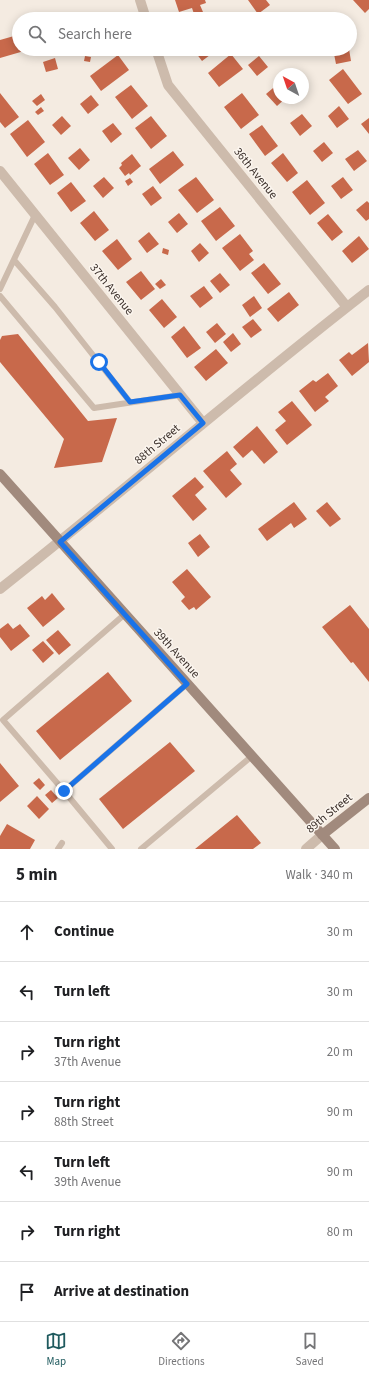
<!DOCTYPE html>
<html lang="en">
<head>
<meta charset="utf-8">
<style>
	:root { --surface:#fff; --page:#f2f2f2; --text:#202124; --muted:#757577; --line:#e0e0e0; --accent:#1f5a5e }
	body { margin:0; font-family:"Source Sans 3",sans-serif; background:var(--page); color:var(--text) }
	.compass { position:absolute; left:273px; top:68px; width:36px; height:36px; border-radius:50%; background:var(--surface); box-shadow:0 2px 10px #0003; rotate:320deg }
	.stop { position:absolute; width:12px; height:12px; margin:-9px; border:3px solid #1a73e8; border-radius:50%; background:#fff }
	.stop.end { background:#1a73e8; border-color:#fff; box-shadow:0 1px 4px #0008 }
	.list { margin:0; padding:0; list-style:none }
	h2 { display:flex; justify-content:space-between; align-items:center; height:52px; margin:0; padding:0 16px; font-size:17px }
	h2 small { font-size:13px; font-weight:400; color:var(--muted) }
	.list li { display:grid; grid-template-columns:26px 1fr auto; gap:12px; align-items:center; box-sizing:border-box; height:60px; padding:0 16px; border-top:1px solid var(--line) }
	.list b { display:block; font-size:15px; white-space:nowrap }
	.list p { margin:0; font-size:13px; white-space:nowrap; color:var(--muted) }
	.list em { font-size:13px; font-style:normal; color:var(--muted) }
	.icon { flex:none; width:22px; height:22px; fill:none; stroke:currentColor; stroke-width:2; stroke-linecap:round; stroke-linejoin:round }
	.map { position:relative; flex:none; width:369px; height:849px; overflow:hidden }
	.search { position:absolute; background:var(--surface); box-shadow:0 2px 10px #0003; left:12px; right:12px; top:12px; height:44px; display:flex; align-items:center; gap:10px; box-sizing:border-box; padding:0 14px; border-radius:22px; color:var(--muted); font-size:15px }
	.sheet { height:472px; background:var(--surface) }
	nav { display:flex; justify-content:space-around; align-items:center; box-sizing:border-box; height:56px; border-top:1px solid var(--line); background:var(--surface); font-size:11px; color:var(--muted) }
	nav a { display:grid; justify-items:center; gap:2px }
	nav .on { color:var(--accent) }
	.map>svg:first-child { display:block }
</style>
</head>
<body>
<div class="map">
<svg width="369" height="849" viewBox="0 0 369 849">
	<rect width="100%" height="100%" fill="#f4ebe1"/>
	<path fill="#c8694b" d="M175,0H205L206,3L200,5L203,12L194,14L192,8L179,12Z
		M248,0H266L270,5L258,14Z
		M353,0H369V9L365,13Z
		M99,14L101,19H81Z
		M338,15L339,19H323V18Z
		M19,30V49H31L0,58V40L14,36L13,31Z
		M193,49H218L202,61Z
		M333,49H349L351,61L336,64Z
		M231,54L243,69L219,87L208,73Z
		M118,55L129,70L101,91L90,76Z
		M85,56L91,57L90,62L84,61Z
		M259,56L268,67L257,76L248,65Z
		M55,58L58,69L46,72L43,62Z
		M343,69L362,94L348,104L329,80Z
		M279,83V98H286L277,106L266,94Z
		M131,85L148,106L132,119L115,97Z
		M0,93L19,117L5,128L0,122Z
		M242,93L259,115L241,129L224,107Z
		M41,94L45,100L37,106L32,101Z
		M91,95L99,105L88,114L80,104Z
		M339,106L349,119L337,128L328,116Z
		M41,107L44,111L38,115L35,112Z
		M302,114L312,126L300,136L290,123Z
		M62,116L71,126L61,135L52,125Z
		M151,116L167,136L151,149L135,128Z
		M369,118V134L361,124Z
		M28,120L45,142L27,157L10,134Z
		M113,123L122,134L111,143L102,131Z
		M262,125L278,146L265,156L249,134Z
		M324,142L333,153L322,162L313,151Z
		M80,148L90,160L79,170L68,158Z
		M358,150L367,161L354,171L345,159Z
		M173,151L184,165L160,184L149,169Z
		M48,153L64,175L50,185L34,164Z
		M283,153L298,173L287,182L271,163Z
		M132,154L141,166L130,175L129,173L125,176L119,168L122,165L121,163Z
		M104,177L114,188L103,198L93,186Z
		M196,177L214,200L197,213L178,190Z
		M343,177L353,190L341,199L331,186Z
		M130,178L133,182L128,186L125,181Z
		M307,180L325,203L310,215L292,192Z
		M71,182L86,201L71,212L57,193Z
		M153,186L162,198L151,206L142,194Z
		M367,201L369,203V219L366,221L356,210Z
		M220,207L235,226L216,241L201,221Z
		M94,211L109,230L95,241L80,223Z
		M179,213L188,224L177,233L168,222Z
		M328,214L343,232L332,241L317,223Z
		M149,232L159,244L147,253L138,241Z
		M240,234L253,251L249,254L254,260L240,271L222,248Z
		M359,236L369,249L352,263L342,251Z
		M117,239L132,259L118,270L102,251Z
		M200,243L209,253L199,262L191,251Z
		M163,248L169,250L168,255L162,253Z
		M264,263L281,284L268,294L251,273Z
		M141,271L155,289L141,300L126,282Z
		M220,273L230,285L220,293L210,281Z
		M161,279L166,285L160,289L155,284Z
		M204,286L213,298L200,308L190,296Z
		M289,292L299,305L278,322L267,309Z
		M254,296L262,308L250,317L242,305Z
		M162,299L177,317L164,328L149,310Z
		M253,319L262,330L251,338L242,327Z
		M217,323L226,334L215,343L206,332Z
		M184,326L201,348L187,358L171,337Z
		M233,333L241,344L231,352L223,342Z
		M18,334L88,421L117,418L102,462L54,468L64,439L0,362V340L2,336Z
		M368,343L369,362L352,376L339,360L349,352L352,355Z
		M216,349L228,363L206,381L194,367Z
		M328,373L338,386L325,397L329,401L315,412L299,391L313,380L316,382Z
		M292,401L312,425L287,445L275,430L286,421L278,412Z
		M257,426L278,452L264,464L252,450L243,458L233,447Z
		M227,451L237,464L230,470L242,484L226,498L203,471Z
		M195,477L204,487L195,495L207,509L193,521L172,496Z
		M294,502L307,519L294,528L291,523L267,541L258,529Z
		M327,502L341,519L330,527L316,511Z
		M200,534L210,547L198,557L188,543Z
		M187,569L211,597L196,610L194,607L189,610L181,601L185,597L172,582Z
		M52,593L65,609L43,627L27,608L42,596L45,600Z
		M350,605L369,629V682L353,662L351,663L322,627Z
		M8,623L13,629L20,624L30,636L11,651L0,637V629Z
		M58,630L71,645L59,655L46,640Z
		M43,641L54,653L43,663L32,650Z
		M108,672L132,701L60,760L36,731Z
		M170,742L195,771L123,829L99,799Z
		M0,763L19,786L0,802Z
		M39,778L45,785L40,790L33,783Z
		M51,790L58,798L52,803L45,795Z
		M37,796L49,809L39,819L27,806Z
		M237,815L261,843L253,849H195Z
		M7,824L35,840L30,849H0V836Z"/>
	<g fill="none" stroke-linecap="round" stroke-linejoin="round">
		<path stroke="#cdbbac" stroke-width="6" d="M14,260L55,307L130,402
			M0,289L35,215
			M0,296L94,408L180,395
			M64,791L3,720L125,614
			M58,849L62,843
			M112,849L64,791L187,684
			M141,849L252,756"/>
		<path stroke="#cdbbac" stroke-width="10" d="M140,0L146,19
			M156,49L168,85L347,307
			M0,171L203,423
			M0,589C124,491 244,387 369,290
			M306,849L322,835"/>
		<path stroke="#a18a7d" stroke-width="10" d="M0,474L335,849
			M322,835L369,798"/>
	</g>
	<g fill="none" stroke-linecap="round" stroke-linejoin="round">
		<path stroke="#1a73e8" stroke-width="5" d="M64,791L187,684L60,542L203,423L180,395L130,402L99,362"/>
	</g>
	<g text-anchor="middle" stroke-width="3" stroke-linejoin="round" paint-order="stroke">
		<g font-size="12" fill="#3b302b" stroke="#fbf5ee">
			<text transform="translate(256 173) rotate(51)" y="4">36th Avenue</text>
			<text transform="translate(112 289) rotate(51)" y="4">37th Avenue</text>
			<text transform="translate(157 444) rotate(-40)" y="4">88th Street</text>
			<text transform="translate(177 653) rotate(48)" y="4">39th Avenue</text>
			<text transform="translate(329 813) rotate(-39)" y="4">89th Street</text>
		</g>
	</g>
</svg>
<svg class="compass" viewBox="-18 -18 36 36"><path d="M0-13l5 13h-10z" fill="#e53935"/><path d="M0 13l5-13h-10z" fill="#757577"/></svg>
<div class="stop" style="left:99px;top:362px"></div>
<div class="stop end" style="left:64px;top:791px"></div>
<div class="search"><svg class="icon" aria-label="search" viewBox="0 0 24 24"><circle cx="10" cy="10" r="6"/><path d="M15 15l6 6"/></svg>Search here</div>
</div>
<section class="sheet">
<h2>5 min<small>Walk · 340 m</small></h2>
<ul class="list">
<li><svg class="icon" aria-label="ahead" viewBox="0 0 24 24"><path d="M12 20V5M6 11l6-6 6 6"/></svg><div><b>Continue</b></div><em>30 m</em></li>
<li><svg class="icon" aria-label="left" viewBox="0 0 24 24"><path d="M17 20v-9H6M10 6l-5 5 5 5"/></svg><div><b>Turn left</b></div><em>30 m</em></li>
<li><svg class="icon" aria-label="right" viewBox="0 0 24 24"><path d="M7 20v-9h11M14 6l5 5-5 5"/></svg><div><b>Turn right</b><p>37th Avenue</p></div><em>20 m</em></li>
<li><svg class="icon" aria-label="right" viewBox="0 0 24 24"><path d="M7 20v-9h11M14 6l5 5-5 5"/></svg><div><b>Turn right</b><p>88th Street</p></div><em>90 m</em></li>
<li><svg class="icon" aria-label="left" viewBox="0 0 24 24"><path d="M17 20v-9H6M10 6l-5 5 5 5"/></svg><div><b>Turn left</b><p>39th Avenue</p></div><em>90 m</em></li>
<li><svg class="icon" aria-label="right" viewBox="0 0 24 24"><path d="M7 20v-9h11M14 6l5 5-5 5"/></svg><div><b>Turn right</b></div><em>80 m</em></li>
<li><svg class="icon" aria-label="arrive" viewBox="0 0 24 24"><path d="M6 21V4h12l-3 4 3 4H6"/></svg><div><b>Arrive at destination</b></div></li>
</ul>
</section>
<nav>
<a class="on"><svg class="icon" aria-label="map" viewBox="0 0 24 24"><path d="M3 6l6-2 6 2 6-2v14l-6 2-6-2-6 2zM9 4v14M15 6v14"/></svg>Map</a>
<a><svg class="icon" aria-label="directions" viewBox="0 0 24 24"><path d="M12 3l9 9-9 9-9-9zM9 14v-3h6M13 9l2 2-2 2"/></svg>Directions</a>
<a><svg class="icon" aria-label="saved" viewBox="0 0 24 24"><path d="M7 4h10v16l-5-4-5 4z"/></svg>Saved</a>
</nav>
</body>
</html>
